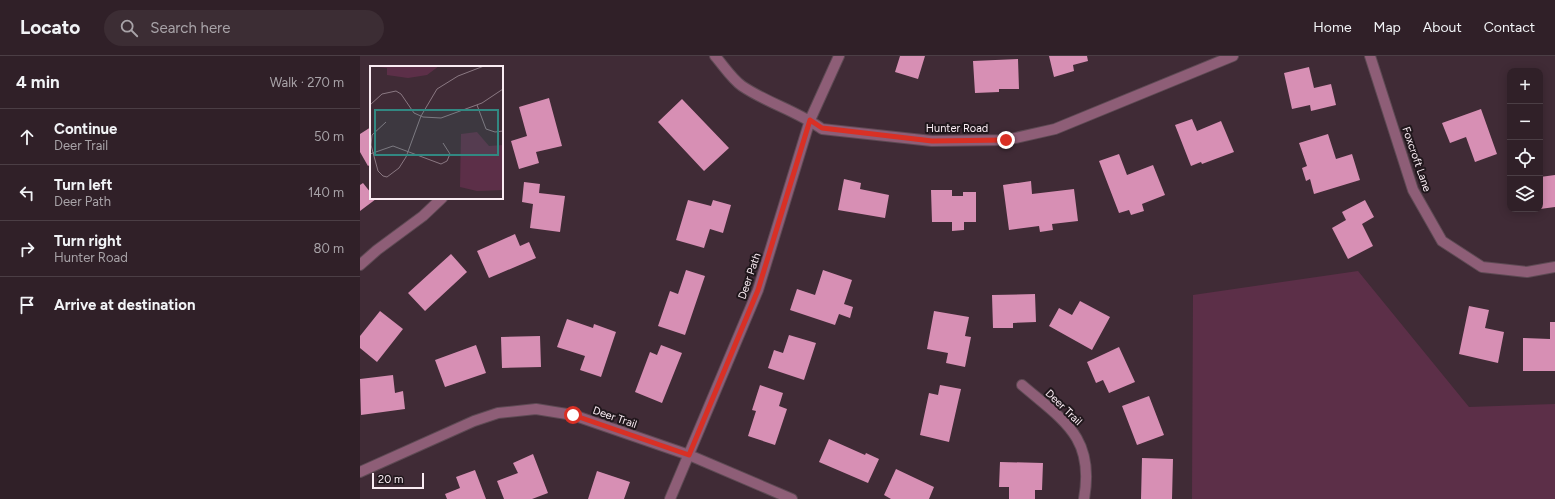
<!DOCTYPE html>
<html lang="en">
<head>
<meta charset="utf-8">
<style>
	:root { --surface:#302028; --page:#3c2d34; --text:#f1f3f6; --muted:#a8a3a8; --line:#4b3e45 }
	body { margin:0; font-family:Figtree,sans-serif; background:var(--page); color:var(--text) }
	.controls { position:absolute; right:12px; top:12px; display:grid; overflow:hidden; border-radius:8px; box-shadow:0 2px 10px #0003 }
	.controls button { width:36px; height:36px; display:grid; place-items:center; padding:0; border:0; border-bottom:1px solid var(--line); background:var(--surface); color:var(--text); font:20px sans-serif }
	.scale { position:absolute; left:12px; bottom:10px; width:52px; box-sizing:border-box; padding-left:4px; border:2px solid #faecf3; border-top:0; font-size:11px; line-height:14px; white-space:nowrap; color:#faecf3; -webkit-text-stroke:3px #20171c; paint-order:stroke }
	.stop { position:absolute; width:12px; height:12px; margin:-9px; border:3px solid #d93025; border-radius:50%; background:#fff }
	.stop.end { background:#d93025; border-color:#fff; box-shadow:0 1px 4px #0008 }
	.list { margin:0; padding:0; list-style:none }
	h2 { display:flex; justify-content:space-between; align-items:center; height:52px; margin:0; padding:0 16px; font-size:17px }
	h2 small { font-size:13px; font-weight:400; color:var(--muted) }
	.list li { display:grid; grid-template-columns:26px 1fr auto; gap:12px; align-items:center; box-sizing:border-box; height:56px; padding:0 16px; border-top:1px solid var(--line) }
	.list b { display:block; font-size:15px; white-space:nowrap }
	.list p { margin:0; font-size:13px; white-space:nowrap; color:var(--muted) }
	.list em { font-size:13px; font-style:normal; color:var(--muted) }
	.icon { flex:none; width:22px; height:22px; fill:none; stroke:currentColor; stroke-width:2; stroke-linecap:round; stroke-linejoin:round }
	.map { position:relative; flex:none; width:1195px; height:443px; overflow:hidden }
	header { display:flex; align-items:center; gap:24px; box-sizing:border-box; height:56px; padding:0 20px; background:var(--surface); border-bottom:1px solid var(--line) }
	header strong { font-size:19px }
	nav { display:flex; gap:22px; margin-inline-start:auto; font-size:14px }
	.search { width:280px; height:36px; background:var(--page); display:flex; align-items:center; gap:10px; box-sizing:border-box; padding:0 14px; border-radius:22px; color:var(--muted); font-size:15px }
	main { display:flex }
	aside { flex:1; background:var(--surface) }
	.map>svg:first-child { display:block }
</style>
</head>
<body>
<header>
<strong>Locato</strong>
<div class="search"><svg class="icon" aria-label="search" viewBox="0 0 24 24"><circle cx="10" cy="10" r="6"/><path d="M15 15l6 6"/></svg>Search here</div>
<nav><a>Home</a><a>Map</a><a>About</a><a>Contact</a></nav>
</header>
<main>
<aside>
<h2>4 min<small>Walk · 270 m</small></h2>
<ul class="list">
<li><svg class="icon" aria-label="ahead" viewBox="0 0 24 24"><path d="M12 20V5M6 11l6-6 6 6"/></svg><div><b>Continue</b><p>Deer Trail</p></div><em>50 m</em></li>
<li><svg class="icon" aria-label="left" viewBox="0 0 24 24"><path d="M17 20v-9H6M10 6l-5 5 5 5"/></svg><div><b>Turn left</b><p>Deer Path</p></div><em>140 m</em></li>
<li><svg class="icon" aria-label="right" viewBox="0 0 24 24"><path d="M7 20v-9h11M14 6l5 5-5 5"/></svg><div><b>Turn right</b><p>Hunter Road</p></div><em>80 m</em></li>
<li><svg class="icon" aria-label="arrive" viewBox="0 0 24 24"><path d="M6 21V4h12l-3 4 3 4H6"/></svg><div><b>Arrive at destination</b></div></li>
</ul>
</aside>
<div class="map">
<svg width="1195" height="443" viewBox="0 0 1195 443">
	<rect width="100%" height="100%" fill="#402b36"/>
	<path fill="#5c2f48" d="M998,215L1109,351L1195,348V443H832L833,239Z"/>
	<path fill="#d78fb4" d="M540,0H565L558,23L535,16Z
		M689,0H727L728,5L713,9L714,15L694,21Z
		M658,3L659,33H639V36L615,37L613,5Z
		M949,11L954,32L971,28L976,49L951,55L950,49L932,53L924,17Z
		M189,42L202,90L176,96L179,107L159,113L151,85L167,80L159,51Z
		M322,43L369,92L344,115L298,66Z
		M1121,53L1137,98L1115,106L1106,81L1090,87L1082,67Z
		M832,63L837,75L861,65L874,96L842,108L841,106L831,110L815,69Z
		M11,71V108L8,110L0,96V78Z
		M968,78L976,103L992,98L1000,124L954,138L950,123L946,125L942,112L947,110L939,87Z
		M759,98L767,119L793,109L805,139L782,148L784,155L771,159L769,154L759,157L739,105Z
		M1195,119V151L1180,153V121Z
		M484,123L501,127L500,133L529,139L525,162L478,154Z
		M671,125L672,138L714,133L718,165L692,168L693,174L680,176L679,170L649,174L643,129Z
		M164,126L180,128L179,137L205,140L200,176L170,172L173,148L162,146Z
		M3,127L11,137V142L16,143L0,155V129Z
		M571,134H592V140H603V136H616V166H604V174L592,175V166H572Z
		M328,144L351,150L353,144L371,149L363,177L350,173L344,192L316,184Z
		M1005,144L1014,161L1002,168L1013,190L988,203L972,172L986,164L982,156Z
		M155,178L160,190L169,186L176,202L129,222L117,195Z
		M91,198L107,216L65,255L48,237Z
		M326,214L345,220L325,279L298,270L310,235L318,238Z
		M463,214L492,224L484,248L493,251L490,262L479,258L475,269L430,254L437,233L455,239Z
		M675,238L676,266L653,267V272H633L632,239Z
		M720,245L750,261L732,294L689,270L699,252L712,259Z
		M1109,250L1129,254L1125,272L1144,276L1138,307L1099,298Z
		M20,255L43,273L17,306L0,292V280Z
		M574,255L609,261L605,280L611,281L605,311L586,307L588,297L567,293Z
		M207,263L233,272L234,268L256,276L241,321L220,314L225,300L197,291Z
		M1190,266H1195V315H1163V282L1190,283Z
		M429,279L456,287L444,324L408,312L414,294L423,297Z
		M180,280L181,311L142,312L141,281Z
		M116,289L126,317L85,331L75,304Z
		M301,289L322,297L302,347L275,336L290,296L297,299Z
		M759,291L775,326L749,337L743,324L736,327L727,306Z
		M33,319L35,337L43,335L45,353L1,359L0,323Z
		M400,329L423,337L419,350L427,353L415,389L388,380L396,355L392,354Z
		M580,329L601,333L589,386L560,379L569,337L578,339Z
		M789,340L804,379L777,389L762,350Z
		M469,383L505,399L506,397L519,403L508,427L459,406Z
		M173,398L188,437L172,443H144L137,425L158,417L153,407Z
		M782,402L813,403L812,443H781Z
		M640,406L683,407L682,434H675V443H649V431H639Z
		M536,413L574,431L569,443H531L524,439Z
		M115,414L126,443H87L85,438L100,432L96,421Z
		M237,415L270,426L264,443H228Z"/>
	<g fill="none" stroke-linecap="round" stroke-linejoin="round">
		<g stroke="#5e4a54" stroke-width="12">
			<path id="street" d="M355,0C363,9 372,23 382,30C407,47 437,55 462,73L572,85L646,84L695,73L873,0
				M1010,0L1053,134L1082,185L1122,211L1167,216L1195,211
				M0,209L17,194L63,160L82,142
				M662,329C704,365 735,381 724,443
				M0,416L114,365L138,357L176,353L213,359L329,399L432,443
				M310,443L398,234L450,64L479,0"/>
		</g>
		<use href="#street" stroke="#8e5e77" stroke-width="10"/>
	</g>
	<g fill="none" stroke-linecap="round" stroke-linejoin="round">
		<path stroke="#d93025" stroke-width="5" d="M213,359L329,399L398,234L450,64L462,72L572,85L646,84"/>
	</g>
	<g text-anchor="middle" stroke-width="4" stroke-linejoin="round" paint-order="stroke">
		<g font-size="11" fill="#faecf3" stroke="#20171c">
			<text x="597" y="76">Hunter Road</text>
			<text transform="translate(1057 103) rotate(71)" y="4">Foxcroft Lane</text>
			<text transform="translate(389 220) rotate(-71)" y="4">Deer Path</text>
			<text transform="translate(704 351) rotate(44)" y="4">Deer Trail</text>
			<text transform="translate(255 361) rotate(19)" y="4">Deer Trail</text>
		</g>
	</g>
	<g transform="translate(10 10)">
		<rect width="133" height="133" fill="#402b36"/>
		<path d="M0,0H69L57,9L38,12L17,9V2ZM107,66L119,80L133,79V124L107,125L90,121L91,68Z" fill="#5c2f48"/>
		<path fill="none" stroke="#8a7882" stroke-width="1" d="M0,39L12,28L26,25L31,28L44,47L53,51L71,52L112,37L133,23M107,39L116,63L125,66L133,65M16,56L2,69L1,79L8,105L13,110L17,111L29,102L36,91L51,50L67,23L88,10L114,0M0,88L23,80L71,98L77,95L80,88L73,77"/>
		<path fill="#328882" fill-opacity="0.15" stroke="#328882" stroke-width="2" d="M5,44H128V89H5Z"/>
		<rect width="133" height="133" fill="none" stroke="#faecf3" stroke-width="2"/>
	</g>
</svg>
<div class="controls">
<button>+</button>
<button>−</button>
<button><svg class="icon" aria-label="locate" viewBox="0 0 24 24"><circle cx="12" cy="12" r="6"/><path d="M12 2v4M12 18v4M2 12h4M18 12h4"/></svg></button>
<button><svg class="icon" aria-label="layers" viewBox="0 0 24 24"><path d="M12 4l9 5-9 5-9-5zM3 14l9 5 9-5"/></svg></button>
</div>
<div class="scale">20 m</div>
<div class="stop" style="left:213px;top:359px"></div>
<div class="stop end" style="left:646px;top:84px"></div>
</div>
</main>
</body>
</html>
